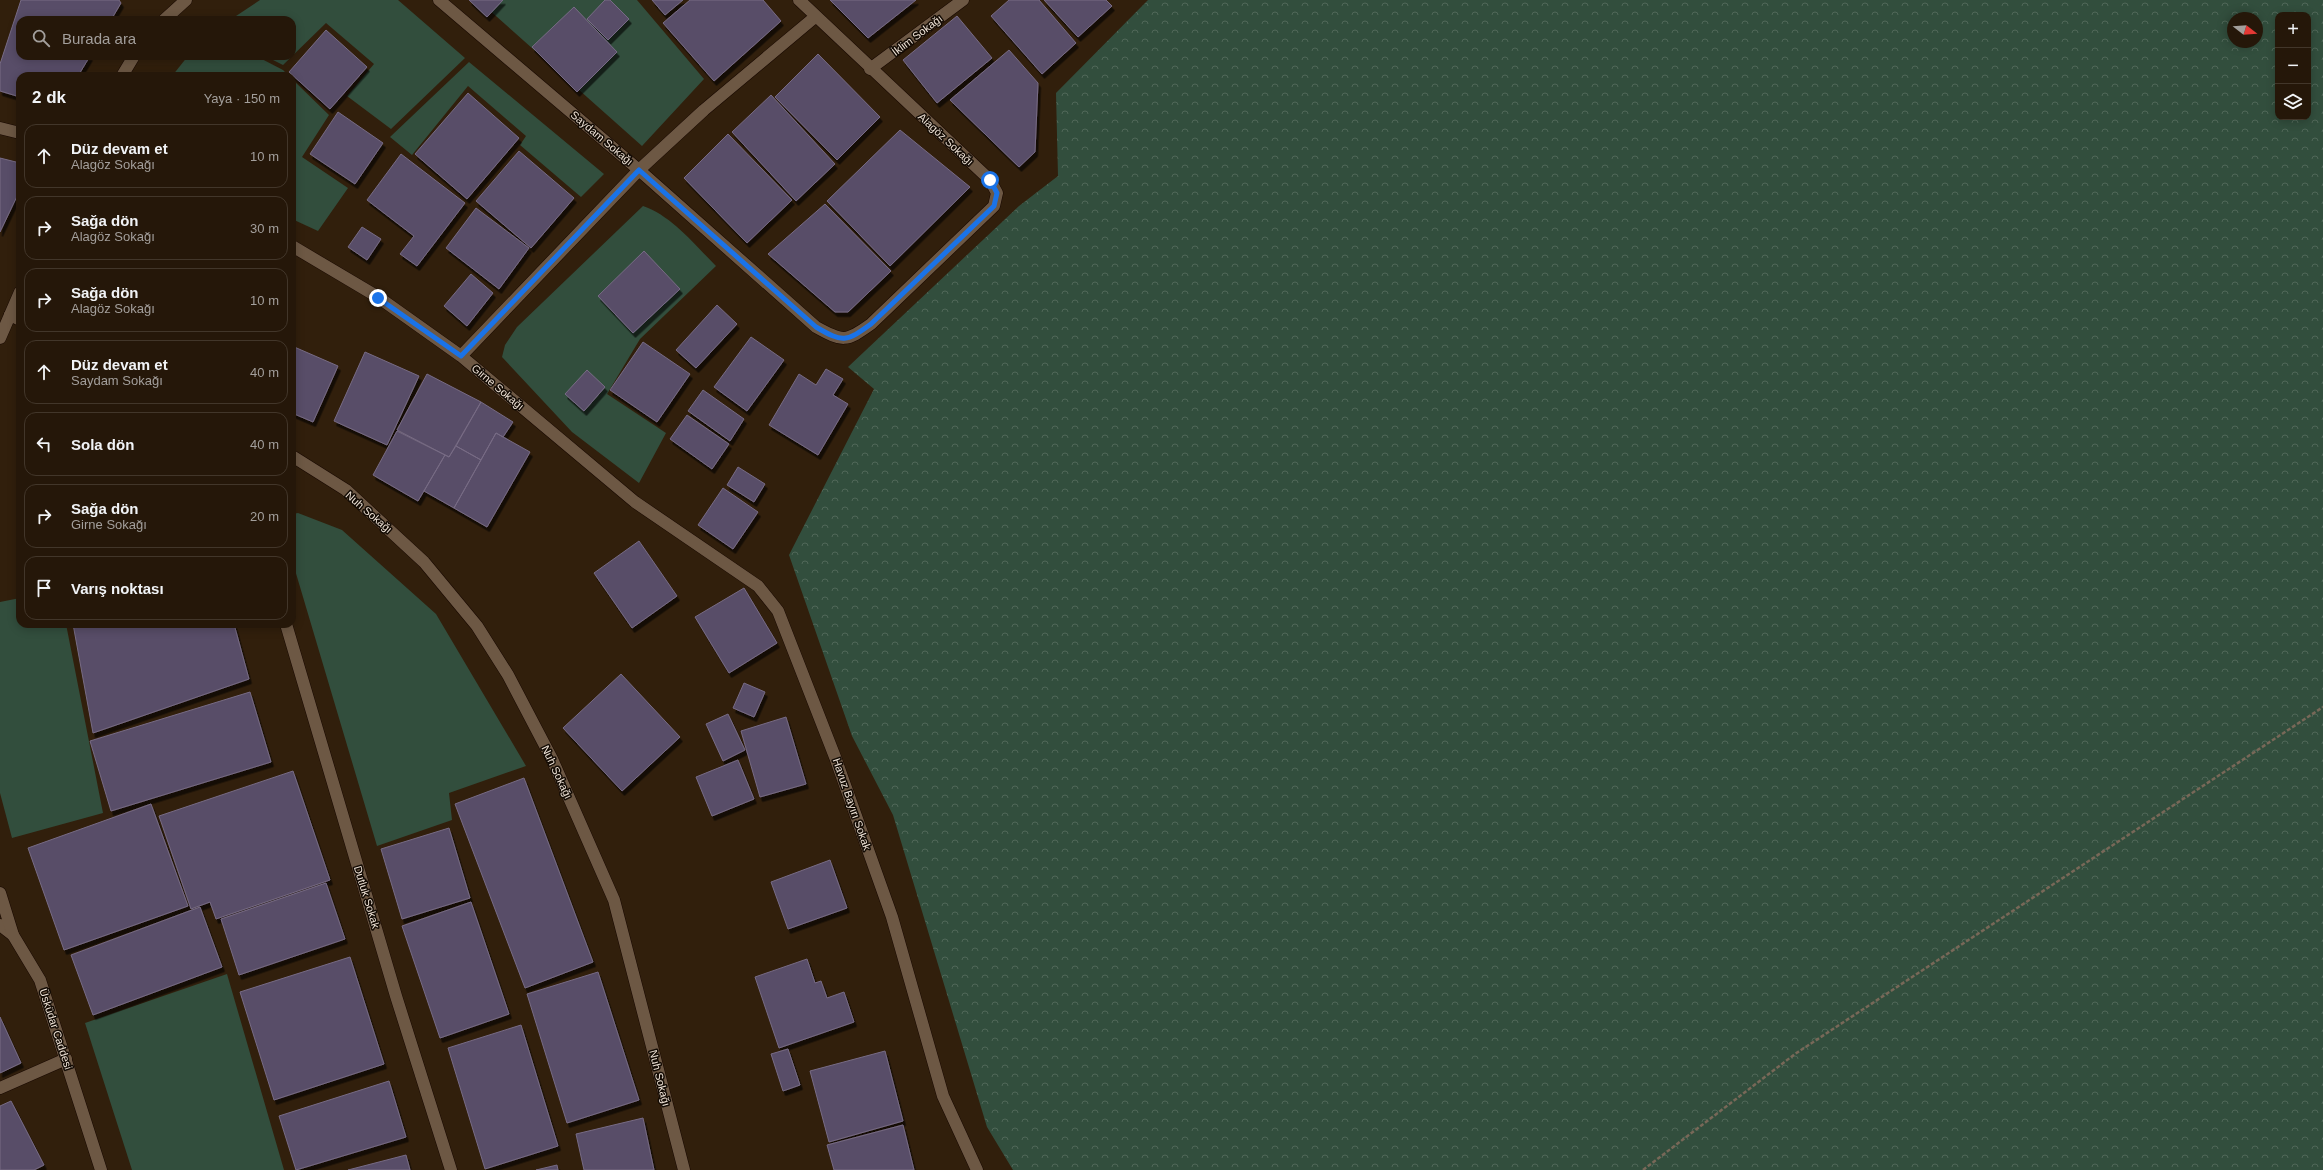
<!DOCTYPE html>
<html lang="tr">
<head>
<meta charset="utf-8">
<style>
	:root { --surface:#251709; --page:#2d2012; --text:#f1f3f6; --muted:#a39f9c; --line:#42362a }
	body { margin:0; font-family:Arial,sans-serif; background:var(--page); color:var(--text) }
	.controls { position:absolute; right:12px; top:12px; display:grid; overflow:hidden; border-radius:8px; box-shadow:0 2px 10px #0003 }
	.controls button { width:36px; height:36px; display:grid; place-items:center; padding:0; border:0; border-bottom:1px solid var(--line); background:var(--surface); color:var(--text); font:20px sans-serif }
	.compass { position:absolute; left:2227px; top:12px; width:36px; height:36px; border-radius:50%; background:var(--surface); box-shadow:0 2px 10px #0003; rotate:107deg }
	.stop { position:absolute; width:12px; height:12px; margin:-9px; border:3px solid #1a73e8; border-radius:50%; background:#fff }
	.stop.end { background:#1a73e8; border-color:#fff; box-shadow:0 1px 4px #0008 }
	.list { margin:0; padding:0; list-style:none }
	h2 { display:flex; justify-content:space-between; align-items:center; height:52px; margin:0; padding:0 16px; font-size:17px }
	h2 small { font-size:13px; font-weight:400; color:var(--muted) }
	.list li { display:grid; grid-template-columns:26px 1fr auto; gap:12px; align-items:center; box-sizing:border-box; height:64px; margin:0 8px 8px; padding:0 8px; border:1px solid var(--line); border-radius:12px }
	.list b { display:block; font-size:15px; white-space:nowrap }
	.list p { margin:0; font-size:13px; white-space:nowrap; color:var(--muted) }
	.list em { font-size:13px; font-style:normal; color:var(--muted) }
	.icon { flex:none; width:22px; height:22px; fill:none; stroke:currentColor; stroke-width:2; stroke-linecap:round; stroke-linejoin:round }
	.map { position:relative; flex:none; width:2323px; height:1170px; overflow:hidden }
	.search { position:absolute; background:var(--surface); box-shadow:0 2px 10px #0003; left:16px; top:16px; width:280px; height:44px; display:flex; align-items:center; gap:10px; box-sizing:border-box; padding:0 14px; border-radius:12px; color:var(--muted); font-size:15px }
	.panel { position:absolute; background:var(--surface); box-shadow:0 2px 10px #0003; left:16px; top:72px; width:280px; height:556px; border-radius:12px }
	.map>svg:first-child { display:block }
</style>
</head>
<body>
<div class="map">
<svg width="2323" height="1170" viewBox="0 0 2323 1170">
	<defs>
		<pattern id="forest-crowns" width="20" height="18" patternUnits="userSpaceOnUse"><rect width="20" height="18" fill="#324e3d"/><path d="M2 6a3 3 0 1 1 6 0M12 15a3 3 0 1 1 6 0" fill="none" stroke="#506758"/></pattern>
		<filter id="shadow"><feDropShadow dx="2.5" dy="4.5" stdDeviation="0" flood-color="#0009"/></filter>
	</defs>
	<rect width="100%" height="100%" fill="#311f0c"/>
	<path fill="#324e3d" d="M260,0H398L465,58L391,129L347,96L374,64L326,23L283,65L265,56H292V20H230Z
		M478,0H637L704,79L642,146Z
		M188,56H256L283,70L289,76H172Z
		M469,62L604,174L581,197L520,145L526,136L468,86L412,155L390,137Z
		M292,79L329,115L302,157L348,188L318,231L292,219Z
		M643,206C672,216 694,244 716,266L640,339L607,394L666,433L639,483L572,432L502,357L505,345L517,327Z
		M298,513L342,530L436,614L526,766L449,793L452,820L377,846L292,560V514Z
		M20,598V624H66L103,813L12,838L0,793V602Z
		M227,974L284,1170H132L85,1023Z"/>
	<path fill="url(#forest-crowns)" fill-rule="evenodd" d="M1148,0H2323V1170H1013L987,1127L893,815L852,736L789,555L874,389L848,367L1019,206L1058,176L1056,93ZM2278,15H2308V117H2278ZM2233,18H2257V42H2233Z"/>
	<path fill="#594e67" stroke="#776b85" filter="url(#shadow)" d="M21,0H119L121,3L111,20H20V56H90L78,76H20V97L0,91V64Z
		M469,0H503L487,17Z
		M605,0H610L629,19L608,40L587,19Z
		M652,0H683L665,15Z
		M690,0H763L781,21L714,81L663,23Z
		M830,0H916L868,38Z
		M1009,0H1039L1076,43L1042,74L991,16Z
		M1044,0H1106L1112,6L1078,37Z
		M574,7L617,52L577,92L532,47Z
		M957,16L992,58L937,103L903,60Z
		M326,30L367,67L330,109L289,72Z
		M1009,50L1038,83L1035,152L1019,167L950,100Z
		M818,54L880,117L837,160L775,97Z
		M468,93L519,138L467,199L415,154Z
		M771,95L835,164L796,201L732,132Z
		M338,112L383,143L355,184L310,154Z
		M900,130L970,187L890,266L827,201Z
		M728,134L792,200L747,243L684,178Z
		M519,151L574,198L531,248L476,201Z
		M401,154L465,203L417,266L400,254L414,236L367,200Z
		M0,158L20,163V190L0,232Z
		M825,204L891,271L848,312H835L768,254Z
		M476,208L529,248L499,289L446,248Z
		M362,227L381,239L367,260L348,247Z
		M644,251L680,289L633,333L598,296Z
		M471,274L493,293L467,326L444,306Z
		M717,305L737,324L696,368L676,350Z
		M751,337L784,360L747,411L714,387Z
		M643,342L690,374L657,422L610,390Z
		M292,346L338,366L313,422L292,413Z
		M365,352L419,376L387,445L334,421Z
		M826,369L843,379L833,395L848,404L818,455L769,425L799,374L816,385Z
		M587,370L605,387L584,411L565,394Z
		M427,374L481,402L449,457L397,430Z
		M703,390L744,419L730,441L688,411Z
		M481,402L513,422L503,437L496,433L481,460L456,446Z
		M687,415L729,444L712,469L670,439Z
		M397,431L445,455L418,501L373,475Z
		M496,433L530,452L487,527L454,508Z
		M456,446L481,460L454,508L424,491L445,455L449,457Z
		M738,467L765,484L754,502L727,485Z
		M723,488L758,512L733,549L698,525Z
		M639,541L677,596L632,628L594,573Z
		M744,588L777,643L729,673L695,617Z
		M73,624H234L249,679L93,733Z
		M621,674L680,737L622,791L563,728Z
		M744,683L765,692L754,717L733,708Z
		M250,692L271,762L111,811L90,741Z
		M728,714L745,750L723,761L706,724Z
		M786,717L806,784L760,797L741,731Z
		M738,760L754,799L712,816L696,777Z
		M293,771L330,880L216,919L210,902L191,909L159,816Z
		M524,778L593,962L525,988L455,804Z
		M151,804L188,906L64,950L28,848Z
		M449,828L470,898L402,919L381,849Z
		M830,860L847,908L788,929L771,882Z
		M326,883L345,939L239,975L221,919Z
		M471,902L509,1014L440,1038L402,926Z
		M200,907L222,967L93,1015L71,955Z
		M350,957L384,1064L274,1100L240,992Z
		M807,959L815,983L821,981L827,998L844,992L854,1022L779,1048L755,977Z
		M598,972L639,1100L567,1123L527,994Z
		M0,1017L21,1063L0,1073Z
		M521,1025L558,1146L485,1169L448,1048Z
		M788,1049L800,1085L783,1091L771,1054Z
		M885,1051L903,1121L829,1142L810,1071Z
		M389,1081L406,1137L296,1170L279,1116Z
		M11,1101L44,1165L34,1170H0V1106Z
		M643,1118L654,1170H584L576,1134Z
		M903,1125L914,1170H834L827,1145Z
		M406,1155L410,1170H348Z
		M557,1165L558,1170H536Z"/>
	<g fill="none" stroke-linecap="round" stroke-linejoin="round">
		<g stroke="#180800" stroke-width="13">
			<path id="minor" d="M439,0L639,170L816,327C843,342 846,342 871,324L994,206L997,193L990,180L799,0
				M870,69L963,0
				M0,128L20,133
				M292,246L378,297L461,356L635,502L758,586L778,611L835,757L892,917L943,1096L977,1170
				M10,315L20,320
				M461,356L639,170L704,110L815,17
				M292,456L346,490L424,562L477,626L508,675L552,759L614,900L684,1170
				M286,624L396,996L451,1170
				M0,925L13,935
				M0,1088L66,1059"/>
		</g>
		<g stroke="#180800" stroke-width="13">
			<path id="tertiary" d="M164,20L186,0
				M122,76L134,56
				M0,338L20,292
				M0,893L13,935L40,980L101,1170"/>
		</g>
		<path stroke="#786858" stroke-width="2.5" stroke-dasharray="4 2" stroke-linecap="butt" d="M1643,1170L1795,1054L2323,707"/>
		<use href="#minor" stroke="#6d5844" stroke-width="12"/>
		<use href="#tertiary" stroke="#6d5844" stroke-width="12"/>
	</g>
	<g fill="none" stroke-linecap="round" stroke-linejoin="round">
		<path stroke="#1a73e8" stroke-width="5" d="M378,298L461,356L639,170L816,327C843,343 846,342 871,324L994,206L997,193L990,180"/>
	</g>
	<g text-anchor="middle" stroke-width="3" stroke-linejoin="round" paint-order="stroke">
		<g font-size="11" fill="#efe3d7" stroke="#130b04">
			<text transform="translate(917 35) rotate(-37)" y="4">İklim Sokağı</text>
			<text transform="translate(602 138) rotate(40)" y="4">Saydam Sokağı</text>
			<text transform="translate(946 139) rotate(43)" y="4">Alagöz Sokağı</text>
			<text transform="translate(498 387) rotate(40)" y="4">Girne Sokağı</text>
			<text transform="translate(369 512) rotate(41)" y="4">Nuh Sokağı</text>
			<text transform="translate(557 772) rotate(65)" y="4">Nuh Sokağı</text>
			<text transform="translate(852 804) rotate(71)" y="4">Havuz Bayırı Sokak</text>
			<text transform="translate(367 897) rotate(73)" y="4">Dutluk Sokak</text>
			<text transform="translate(56 1029) rotate(72)" y="4">Üsküdar Caddesi</text>
			<text transform="translate(660 1078) rotate(76)" y="4">Nuh Sokağı</text>
		</g>
	</g>
</svg>
<div class="controls">
<button>+</button>
<button>−</button>
<button><svg class="icon" aria-label="layers" viewBox="0 0 24 24"><path d="M12 4l9 5-9 5-9-5zM3 14l9 5 9-5"/></svg></button>
</div>
<svg class="compass" viewBox="-18 -18 36 36"><path d="M0-13l5 13h-10z" fill="#e53935"/><path d="M0 13l5-13h-10z" fill="#a39f9c"/></svg>
<div class="stop" style="left:990px;top:180px"></div>
<div class="stop end" style="left:378px;top:298px"></div>
<div class="search"><svg class="icon" aria-label="search" viewBox="0 0 24 24"><circle cx="10" cy="10" r="6"/><path d="M15 15l6 6"/></svg>Burada ara</div>
<section class="panel">
<h2>2 dk<small>Yaya · 150 m</small></h2>
<ul class="list">
<li><svg class="icon" aria-label="ahead" viewBox="0 0 24 24"><path d="M12 20V5M6 11l6-6 6 6"/></svg><div><b>Düz devam et</b><p>Alagöz Sokağı</p></div><em>10 m</em></li>
<li><svg class="icon" aria-label="right" viewBox="0 0 24 24"><path d="M7 20v-9h11M14 6l5 5-5 5"/></svg><div><b>Sağa dön</b><p>Alagöz Sokağı</p></div><em>30 m</em></li>
<li><svg class="icon" aria-label="right" viewBox="0 0 24 24"><path d="M7 20v-9h11M14 6l5 5-5 5"/></svg><div><b>Sağa dön</b><p>Alagöz Sokağı</p></div><em>10 m</em></li>
<li><svg class="icon" aria-label="ahead" viewBox="0 0 24 24"><path d="M12 20V5M6 11l6-6 6 6"/></svg><div><b>Düz devam et</b><p>Saydam Sokağı</p></div><em>40 m</em></li>
<li><svg class="icon" aria-label="left" viewBox="0 0 24 24"><path d="M17 20v-9H6M10 6l-5 5 5 5"/></svg><div><b>Sola dön</b></div><em>40 m</em></li>
<li><svg class="icon" aria-label="right" viewBox="0 0 24 24"><path d="M7 20v-9h11M14 6l5 5-5 5"/></svg><div><b>Sağa dön</b><p>Girne Sokağı</p></div><em>20 m</em></li>
<li><svg class="icon" aria-label="arrive" viewBox="0 0 24 24"><path d="M6 21V4h12l-3 4 3 4H6"/></svg><div><b>Varış noktası</b></div></li>
</ul>
</section>
</div>
</body>
</html>
